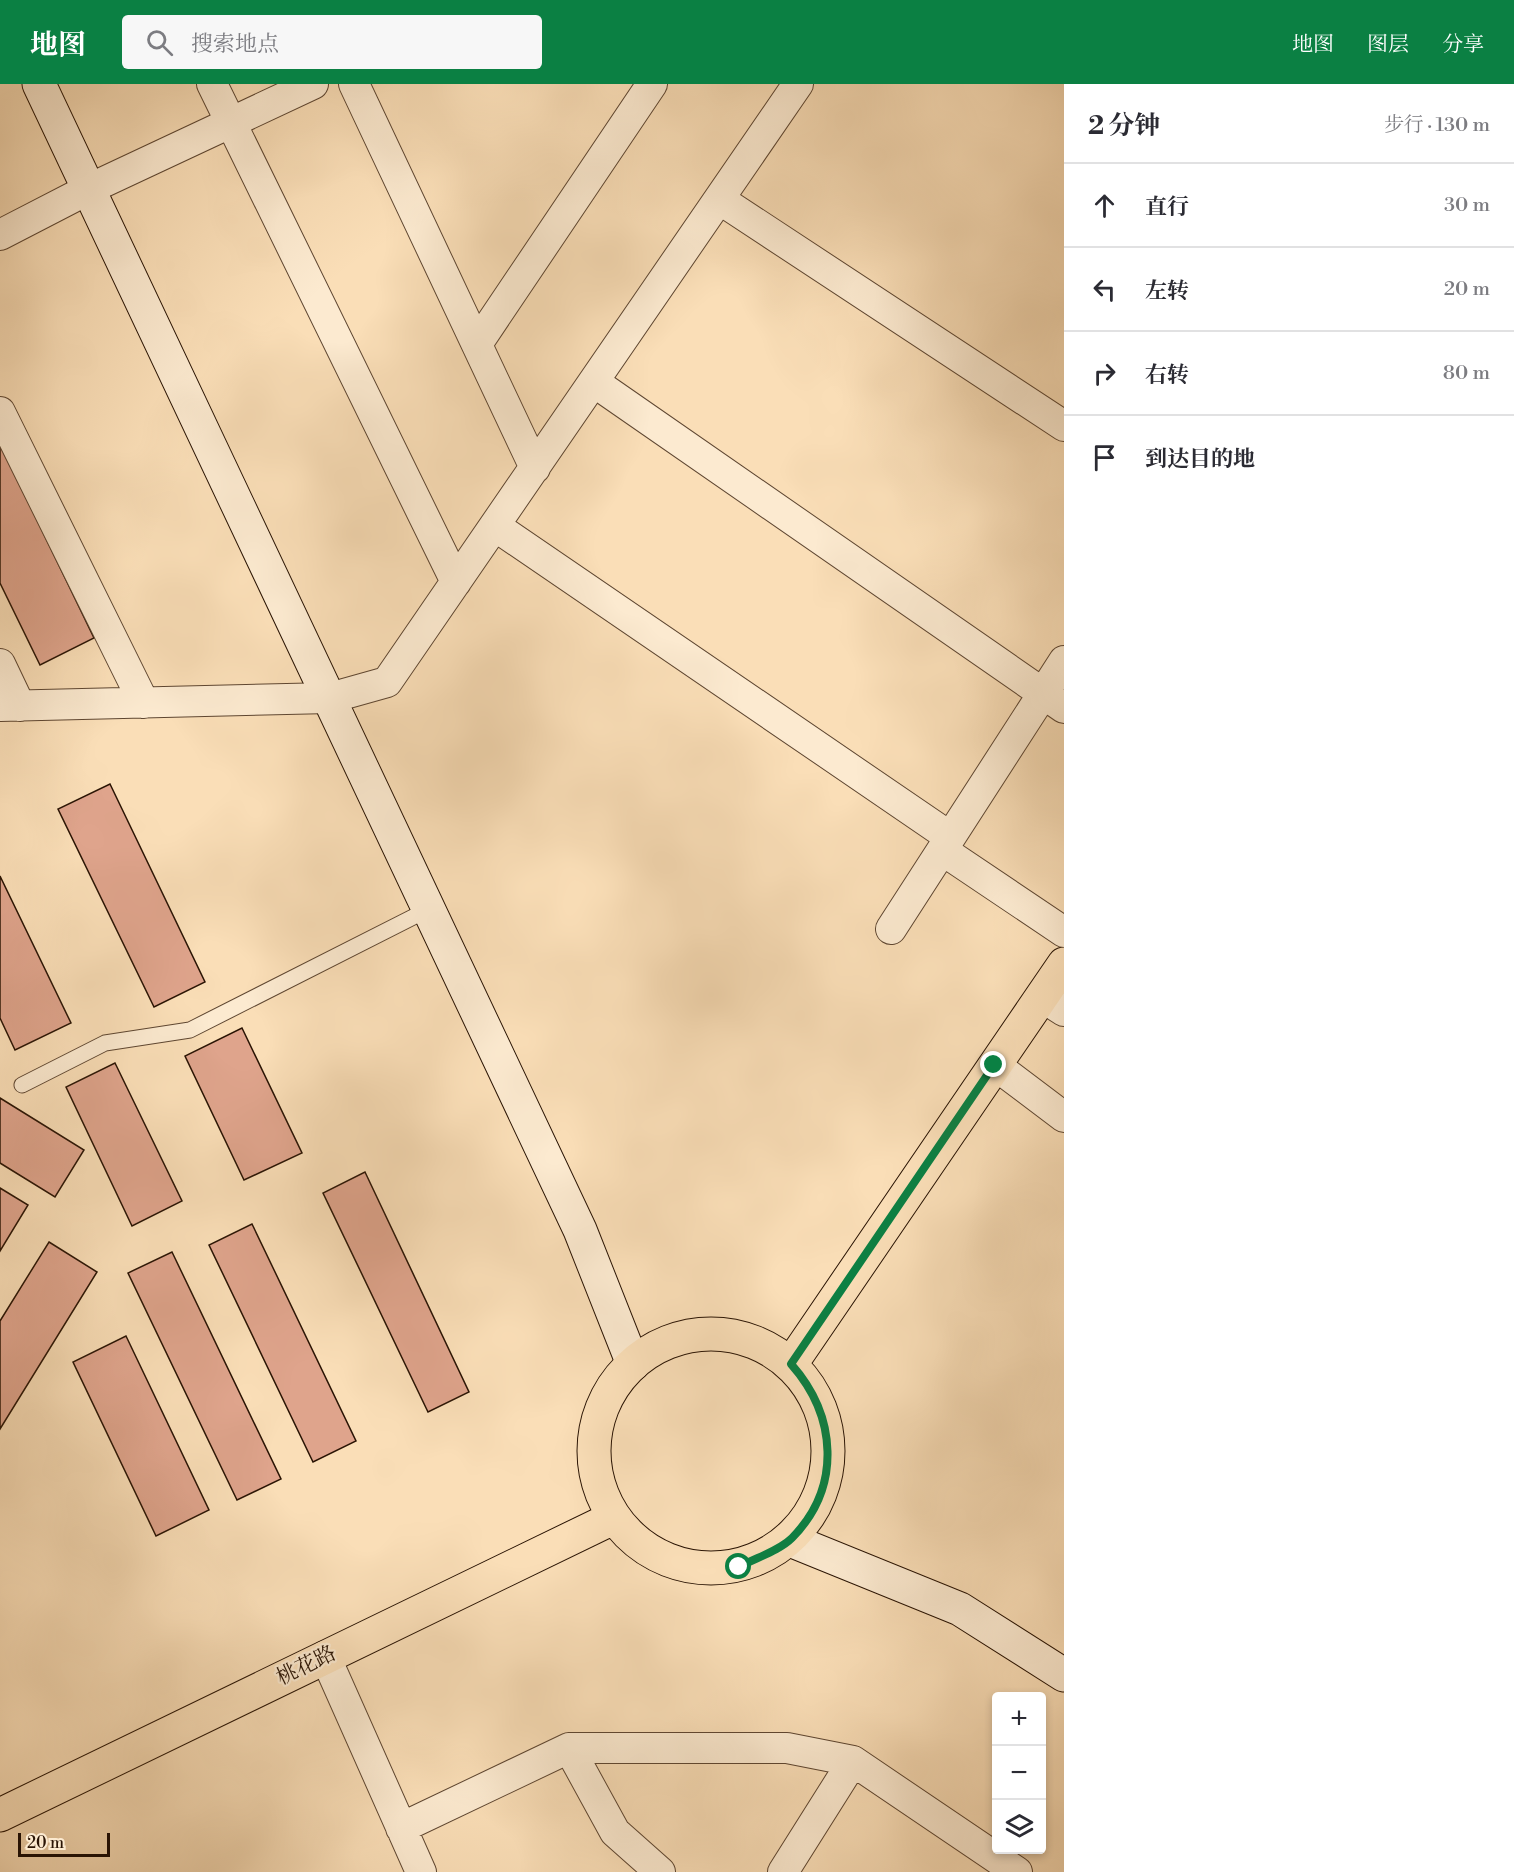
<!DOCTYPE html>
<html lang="zh">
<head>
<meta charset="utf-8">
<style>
	:root { --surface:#fff; --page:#f7f7f7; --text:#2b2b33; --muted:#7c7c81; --line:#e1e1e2; --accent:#0b8043 }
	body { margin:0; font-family:"Libre Bodoni","Noto Serif SC",serif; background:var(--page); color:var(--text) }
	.controls { position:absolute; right:18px; bottom:18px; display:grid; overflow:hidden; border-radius:6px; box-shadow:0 3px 9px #0003 }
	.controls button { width:54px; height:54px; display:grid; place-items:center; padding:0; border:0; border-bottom:2px solid var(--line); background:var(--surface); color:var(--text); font:30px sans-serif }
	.scale { position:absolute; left:18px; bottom:15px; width:92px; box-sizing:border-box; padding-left:6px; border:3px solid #2a1404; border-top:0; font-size:16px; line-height:21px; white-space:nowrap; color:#2a1404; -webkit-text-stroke:4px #fcead0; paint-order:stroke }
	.stop { position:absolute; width:18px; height:18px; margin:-14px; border:4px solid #0b8043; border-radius:50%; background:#fff }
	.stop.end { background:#0b8043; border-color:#fff; box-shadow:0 2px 6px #0008 }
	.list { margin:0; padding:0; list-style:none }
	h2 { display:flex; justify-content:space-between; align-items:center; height:78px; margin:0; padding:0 24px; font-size:26px }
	h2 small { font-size:20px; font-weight:400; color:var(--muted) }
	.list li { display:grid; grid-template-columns:39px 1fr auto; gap:18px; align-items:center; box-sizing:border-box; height:84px; padding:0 24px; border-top:2px solid var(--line) }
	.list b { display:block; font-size:22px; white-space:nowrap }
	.list em { font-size:20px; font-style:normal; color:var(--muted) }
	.icon { flex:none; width:33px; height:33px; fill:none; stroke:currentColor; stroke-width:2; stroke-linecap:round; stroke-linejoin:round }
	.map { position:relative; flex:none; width:1064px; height:1788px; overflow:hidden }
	header { display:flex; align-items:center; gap:36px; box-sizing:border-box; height:84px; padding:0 30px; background:var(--accent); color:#fff }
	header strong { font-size:28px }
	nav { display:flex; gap:33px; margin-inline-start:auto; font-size:21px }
	.search { width:420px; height:54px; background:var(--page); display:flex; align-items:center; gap:15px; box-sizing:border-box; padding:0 21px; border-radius:6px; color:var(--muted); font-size:22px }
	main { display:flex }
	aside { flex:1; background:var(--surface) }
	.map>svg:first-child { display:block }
</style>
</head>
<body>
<header>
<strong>地图</strong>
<div class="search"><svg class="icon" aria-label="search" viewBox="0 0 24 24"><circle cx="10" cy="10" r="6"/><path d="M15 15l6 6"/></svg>搜索地点</div>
<nav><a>地图</a><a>图层</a><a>分享</a></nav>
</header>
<main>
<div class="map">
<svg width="1064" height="1788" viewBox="0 0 1064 1788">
	<rect width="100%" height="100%" fill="#fadeb7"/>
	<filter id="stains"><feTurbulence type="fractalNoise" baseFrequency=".00333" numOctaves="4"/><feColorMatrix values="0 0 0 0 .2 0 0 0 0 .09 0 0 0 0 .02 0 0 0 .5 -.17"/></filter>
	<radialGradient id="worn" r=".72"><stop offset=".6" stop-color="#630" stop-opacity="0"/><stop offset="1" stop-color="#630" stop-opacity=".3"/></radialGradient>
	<path fill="#dfa48c" stroke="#2a1404" stroke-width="1.5" d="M0,359L94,554L40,581L0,499Z
		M110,700L205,898L154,923L58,725Z
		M0,792L71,939L15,966L0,934Z
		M242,944L302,1069L244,1096L185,972Z
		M115,979L182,1117L132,1142L66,1003Z
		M0,1014L84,1066L55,1113L0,1079Z
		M365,1088L469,1308L428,1328L323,1109Z
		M0,1104L28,1121L0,1167Z
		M252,1140L356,1357L313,1378L209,1161Z
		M49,1158L97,1188L0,1345V1237Z
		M172,1168L281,1395L237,1416L128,1189Z
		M126,1252L209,1426L156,1452L73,1278Z"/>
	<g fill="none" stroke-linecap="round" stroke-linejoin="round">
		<g stroke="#5e4631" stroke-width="17">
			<path id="lane" d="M22,1001L105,959L190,946L429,825"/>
		</g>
		<g stroke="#5e4631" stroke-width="32">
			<path id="street" d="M212,0L456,498
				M354,0L535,384
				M719,115L1064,342
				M0,151L89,105L313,0
				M477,260L652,0
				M594,298L1064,624
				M0,328L144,619
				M495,442L950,753
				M0,580L20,622
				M0,622L330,614L387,598L798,0
				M942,766L1064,848
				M891,845L1064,577
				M1042,913L1064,927
				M995,981L1064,1033
				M325,1572L421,1788
				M569,1664L615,1748L660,1788
				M401,1744L569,1664H787L853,1677L1017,1788
				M783,1788L853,1677"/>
		</g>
		<g stroke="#2a1404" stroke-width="35">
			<path id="secondary" d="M39,0L580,1146L633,1280
				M790,1456L960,1525L1064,1591"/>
		</g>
		<g stroke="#2a1404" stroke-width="35">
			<path id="primary" d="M594 1367a117 117 0 1 1 234 0a117 117 0 1 1-234 0Z
				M791,1280L1064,880
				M0,1731L613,1434"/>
		</g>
		<use href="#lane" stroke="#fcead0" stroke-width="15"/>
		<use href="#street" stroke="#fcead0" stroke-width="30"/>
		<use href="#secondary" stroke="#fcead0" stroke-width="33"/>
		<use href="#primary" stroke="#fadeb7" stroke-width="33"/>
	</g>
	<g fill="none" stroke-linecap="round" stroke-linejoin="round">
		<path stroke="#0b8043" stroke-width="8" d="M739,1483C755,1474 779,1467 792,1454C842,1403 837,1332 791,1280L994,981"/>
	</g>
	<g text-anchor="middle" stroke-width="4.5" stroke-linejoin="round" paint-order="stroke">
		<g font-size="21" fill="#2a1404" stroke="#fcead0">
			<text transform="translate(306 1581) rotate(-26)" y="7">桃花路</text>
		</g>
	</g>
	<rect width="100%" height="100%" filter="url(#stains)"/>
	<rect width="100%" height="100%" fill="url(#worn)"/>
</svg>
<div class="controls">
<button>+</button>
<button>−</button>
<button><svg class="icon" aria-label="layers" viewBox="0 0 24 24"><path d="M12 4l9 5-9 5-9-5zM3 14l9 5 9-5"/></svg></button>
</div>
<div class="scale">20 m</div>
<div class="stop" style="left:739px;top:1483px"></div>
<div class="stop end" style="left:994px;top:981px"></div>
</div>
<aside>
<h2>2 分钟<small>步行 · 130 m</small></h2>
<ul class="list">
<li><svg class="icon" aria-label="ahead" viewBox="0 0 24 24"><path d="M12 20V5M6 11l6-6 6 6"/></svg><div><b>直行</b></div><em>30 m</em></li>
<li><svg class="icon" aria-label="left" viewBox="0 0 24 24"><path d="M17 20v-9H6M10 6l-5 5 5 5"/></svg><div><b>左转</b></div><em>20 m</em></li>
<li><svg class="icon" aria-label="right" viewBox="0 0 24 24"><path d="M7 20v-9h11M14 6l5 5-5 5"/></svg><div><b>右转</b></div><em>80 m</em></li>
<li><svg class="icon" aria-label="arrive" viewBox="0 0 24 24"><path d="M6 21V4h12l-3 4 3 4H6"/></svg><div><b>到达目的地</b></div></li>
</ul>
</aside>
</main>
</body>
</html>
